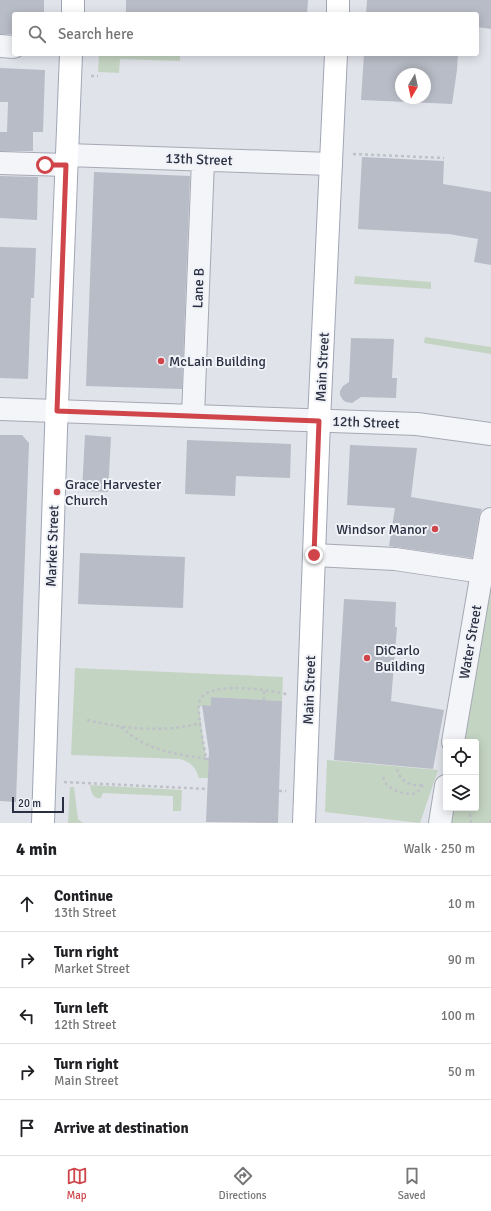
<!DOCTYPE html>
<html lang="en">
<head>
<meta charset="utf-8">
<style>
	:root { --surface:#fff; --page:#f6f6f6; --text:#202124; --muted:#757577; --line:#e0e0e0; --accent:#cf454a }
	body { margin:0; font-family:Signika,sans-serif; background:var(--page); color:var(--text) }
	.controls { position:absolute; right:12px; bottom:12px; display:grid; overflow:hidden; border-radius:4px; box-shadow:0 2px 10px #0003 }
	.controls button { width:36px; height:36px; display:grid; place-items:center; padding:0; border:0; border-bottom:1px solid var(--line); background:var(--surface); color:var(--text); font:20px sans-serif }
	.compass { position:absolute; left:395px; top:68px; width:36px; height:36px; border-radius:50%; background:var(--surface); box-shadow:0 2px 10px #0003; rotate:189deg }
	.scale { position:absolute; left:12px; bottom:10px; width:52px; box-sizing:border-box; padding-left:4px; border:2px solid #292f41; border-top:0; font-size:11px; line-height:14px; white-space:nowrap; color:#292f41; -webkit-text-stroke:3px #f0f2f7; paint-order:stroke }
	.stop { position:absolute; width:12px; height:12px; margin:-9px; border:3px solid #cf454a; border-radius:50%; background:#fff }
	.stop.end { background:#cf454a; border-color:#fff; box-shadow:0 1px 4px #0008 }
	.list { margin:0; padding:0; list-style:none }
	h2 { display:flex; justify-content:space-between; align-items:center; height:52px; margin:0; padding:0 16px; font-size:17px }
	h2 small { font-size:13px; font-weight:400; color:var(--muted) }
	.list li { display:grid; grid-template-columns:26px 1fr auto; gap:12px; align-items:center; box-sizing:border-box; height:56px; padding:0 16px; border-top:1px solid var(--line) }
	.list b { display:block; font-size:15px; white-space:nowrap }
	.list p { margin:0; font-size:13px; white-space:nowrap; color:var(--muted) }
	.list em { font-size:13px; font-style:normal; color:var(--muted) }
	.icon { flex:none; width:22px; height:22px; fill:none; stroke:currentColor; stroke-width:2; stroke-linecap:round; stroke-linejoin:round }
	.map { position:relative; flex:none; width:491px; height:823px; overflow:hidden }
	.search { position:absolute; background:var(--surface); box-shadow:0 2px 10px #0003; left:12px; right:12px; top:12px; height:44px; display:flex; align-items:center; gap:10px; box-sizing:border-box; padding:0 14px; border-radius:4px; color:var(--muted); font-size:15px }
	.sheet { height:332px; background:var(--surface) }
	nav { display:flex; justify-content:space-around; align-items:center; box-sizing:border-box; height:56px; border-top:1px solid var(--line); background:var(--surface); font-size:11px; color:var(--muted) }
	nav a { display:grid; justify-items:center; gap:2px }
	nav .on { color:var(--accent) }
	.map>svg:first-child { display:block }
</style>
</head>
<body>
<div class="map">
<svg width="491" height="823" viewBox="0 0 491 823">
	<rect width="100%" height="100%" fill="#e1e3ea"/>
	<path fill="#c4d4c2" d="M99,54H180V61L120,59L119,73L98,72Z
		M355,276L431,282V289L354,284Z
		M425,337L491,347V354L424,343Z
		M491,519V823H440L446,808H476V742H453Z
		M75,668L283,677L282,701L211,697V706H199L200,716L206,758L209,759L208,778H199C196,768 191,762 180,759L71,755Z
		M327,760L438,770L420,823L325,812Z
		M90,785L182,790L181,811H173V796L103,793L101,798C93,800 91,792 90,785Z
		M70,787H74L78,819L83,823H68Z"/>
	<path fill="#b8bcc6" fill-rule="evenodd" d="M0,0H44V14H14V34H0Z
		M126,0H308L307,14H161L126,12Z
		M367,0H491V29L477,27V14H366Z
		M364,54H458L457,70L452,104L361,100ZM401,74H425V98H401Z
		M0,68L45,70L43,132H33V151H0V132H7L8,102H0Z
		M362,157L444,161L443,184L491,192V265L474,262L478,239L449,234L358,229Z
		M94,172L190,176L182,389L86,386Z
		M0,176L38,177L37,220L0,218Z
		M0,247L36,248L34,298H31L28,379L0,378Z
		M351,338L394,339L392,378H397L396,398L361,397L352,403L346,402L343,400L340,395V391L343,386L349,382Z
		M0,435H22L29,443L16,802L0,801Z
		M85,435L111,437L108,492L82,491Z
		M187,440L291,444L290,478L236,476L235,496L185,494Z
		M350,445L417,448L411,497L482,509L479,517L472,558L389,546L395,508L347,505Z
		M80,553L185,557L183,608L78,604Z
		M344,599L396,602L395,627H397L391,701L444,710L433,769L334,760Z
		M211,697L282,701L278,823L206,822L209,752L202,705L211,706Z"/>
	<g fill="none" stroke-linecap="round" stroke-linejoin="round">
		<g stroke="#a6a9b4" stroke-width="24">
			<path id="minor" d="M0,46L14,47
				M67,155L331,164
				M0,163L66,165
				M0,409L417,424L491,434
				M193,416L203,160
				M314,555L395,559L482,572
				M453,742L491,519
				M440,823L446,786"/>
		</g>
		<g stroke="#a0a6b5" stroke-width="24">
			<path id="major" d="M73,14V0
				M338,14V0
				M43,823L56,430L71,54
				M304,823L319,421L336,54"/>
		</g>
		<path stroke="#bec2c8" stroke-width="2.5" stroke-dasharray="3 3" stroke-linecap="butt" d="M91,76H98
			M353,154L444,158
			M264,700V689
			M87,720C125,729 163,733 201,723
			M121,727C148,751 171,753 206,759
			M209,759H206C204,745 196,712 200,700C208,680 273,690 289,695
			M397,769C400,782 412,788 425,784
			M383,777C386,790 405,796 417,793L424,784
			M64,782L208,789
			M279,791H286
			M469,808L471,823
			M491,823V818"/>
		<use href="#minor" stroke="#f3f5f8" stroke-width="22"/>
		<use href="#major" stroke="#fff" stroke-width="22"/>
	</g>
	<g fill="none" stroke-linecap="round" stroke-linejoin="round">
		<path stroke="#cf454a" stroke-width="5" d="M45,165H66L57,411L319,421L314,555"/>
	</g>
	<g fill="#cf454a" stroke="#f0f2f7" stroke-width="1.5">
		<circle cx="161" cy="361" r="4"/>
		<circle cx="57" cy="492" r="4"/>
		<circle cx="435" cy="529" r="4"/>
		<circle cx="367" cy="658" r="4"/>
	</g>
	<g text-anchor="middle" stroke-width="4" stroke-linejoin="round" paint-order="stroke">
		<g font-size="14" fill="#292f41" stroke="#f0f2f7">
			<text transform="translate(199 159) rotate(2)" y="5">13th Street</text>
			<text transform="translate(198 288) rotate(-88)" y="5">Lane B</text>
			<text transform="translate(322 367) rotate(-87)" y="5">Main Street</text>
			<text transform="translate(366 422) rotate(2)" y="5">12th Street</text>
			<text transform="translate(52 546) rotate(-88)" y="5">Market Street</text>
			<text transform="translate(470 642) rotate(-80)" y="5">Water Street</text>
			<text transform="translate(309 690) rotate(-88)" y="5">Main Street</text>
		</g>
		<g font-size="14" fill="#292f41" stroke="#f0f2f7" text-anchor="start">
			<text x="169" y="366">McLain Building</text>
			<text x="65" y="489">Grace Harvester<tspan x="65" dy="16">Church</tspan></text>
			<text x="427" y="534" text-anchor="end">Windsor Manor</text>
			<text x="375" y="655">DiCarlo<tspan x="375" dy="16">Building</tspan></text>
		</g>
	</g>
</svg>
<div class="controls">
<button><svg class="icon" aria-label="locate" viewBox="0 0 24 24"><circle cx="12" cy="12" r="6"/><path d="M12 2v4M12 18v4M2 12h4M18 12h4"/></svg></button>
<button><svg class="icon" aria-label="layers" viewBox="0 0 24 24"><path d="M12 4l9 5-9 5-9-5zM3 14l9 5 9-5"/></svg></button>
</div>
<svg class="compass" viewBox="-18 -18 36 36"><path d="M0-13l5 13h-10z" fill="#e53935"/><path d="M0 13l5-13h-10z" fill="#757577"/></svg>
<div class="scale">20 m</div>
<div class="stop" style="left:45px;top:165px"></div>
<div class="stop end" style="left:314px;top:555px"></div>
<div class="search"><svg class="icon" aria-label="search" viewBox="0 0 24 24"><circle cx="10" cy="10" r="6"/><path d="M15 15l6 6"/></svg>Search here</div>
</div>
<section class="sheet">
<h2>4 min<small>Walk · 250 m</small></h2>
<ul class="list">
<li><svg class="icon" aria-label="ahead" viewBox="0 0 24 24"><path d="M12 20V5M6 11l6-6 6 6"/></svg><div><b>Continue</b><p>13th Street</p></div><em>10 m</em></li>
<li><svg class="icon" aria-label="right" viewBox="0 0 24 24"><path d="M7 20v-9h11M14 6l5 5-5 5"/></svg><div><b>Turn right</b><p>Market Street</p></div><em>90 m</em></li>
<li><svg class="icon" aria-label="left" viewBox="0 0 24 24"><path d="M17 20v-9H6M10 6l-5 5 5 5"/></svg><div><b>Turn left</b><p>12th Street</p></div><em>100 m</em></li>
<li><svg class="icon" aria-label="right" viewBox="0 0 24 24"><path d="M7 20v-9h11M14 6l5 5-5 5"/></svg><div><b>Turn right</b><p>Main Street</p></div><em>50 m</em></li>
<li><svg class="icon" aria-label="arrive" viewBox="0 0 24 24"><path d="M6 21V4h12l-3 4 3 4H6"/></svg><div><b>Arrive at destination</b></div></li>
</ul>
</section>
<nav>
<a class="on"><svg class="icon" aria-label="map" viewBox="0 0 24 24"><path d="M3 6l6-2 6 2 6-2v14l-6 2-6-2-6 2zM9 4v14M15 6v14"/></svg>Map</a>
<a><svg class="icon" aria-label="directions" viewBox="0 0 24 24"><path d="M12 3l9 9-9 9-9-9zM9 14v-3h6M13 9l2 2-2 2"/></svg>Directions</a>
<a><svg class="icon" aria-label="saved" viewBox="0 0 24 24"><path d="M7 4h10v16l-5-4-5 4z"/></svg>Saved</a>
</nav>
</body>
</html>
